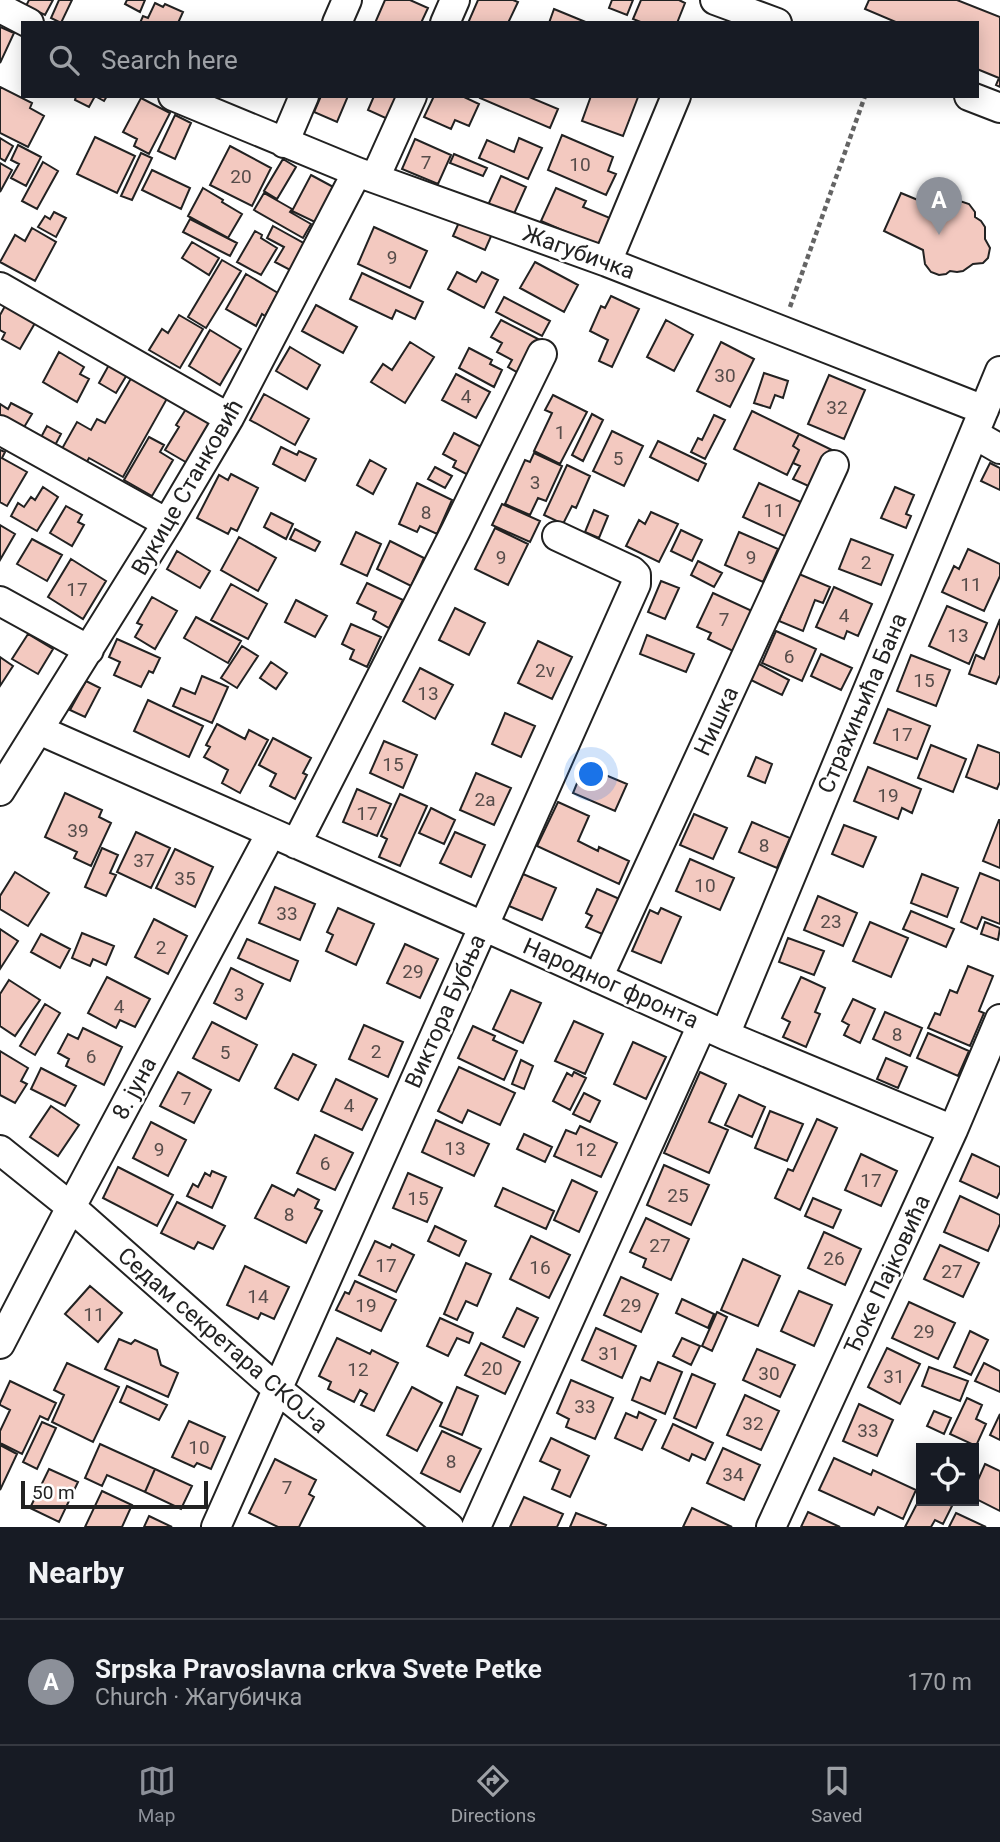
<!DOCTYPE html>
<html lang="en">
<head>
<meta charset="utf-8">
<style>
	:root { --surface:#171b24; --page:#242831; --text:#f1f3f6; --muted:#9ea1a6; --line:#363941; --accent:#8c9099 }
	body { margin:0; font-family:Roboto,sans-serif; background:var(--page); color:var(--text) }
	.controls { position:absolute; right:21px; bottom:21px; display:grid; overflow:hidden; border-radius:0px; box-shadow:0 4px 18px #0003 }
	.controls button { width:63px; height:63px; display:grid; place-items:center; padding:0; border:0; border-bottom:2px solid var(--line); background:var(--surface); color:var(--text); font:35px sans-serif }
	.scale { position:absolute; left:21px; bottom:18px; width:187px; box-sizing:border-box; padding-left:7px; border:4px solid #222; border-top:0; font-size:19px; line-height:24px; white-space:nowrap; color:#222; -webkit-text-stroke:5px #fff; paint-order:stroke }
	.you { position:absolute; left:592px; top:775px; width:24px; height:24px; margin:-18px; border:5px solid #fff; border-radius:50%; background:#1a73e8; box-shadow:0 0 0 10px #1a73e833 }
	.badge { display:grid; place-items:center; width:46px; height:46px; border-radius:50%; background:var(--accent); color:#fff; font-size:23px; font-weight:700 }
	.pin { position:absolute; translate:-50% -58px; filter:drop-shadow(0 2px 4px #0008) }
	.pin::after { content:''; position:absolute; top:37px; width:24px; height:21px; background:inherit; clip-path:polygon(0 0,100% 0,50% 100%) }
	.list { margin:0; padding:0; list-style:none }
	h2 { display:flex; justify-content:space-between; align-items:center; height:91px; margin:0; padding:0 28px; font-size:30px }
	h2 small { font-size:23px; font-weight:400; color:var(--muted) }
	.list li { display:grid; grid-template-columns:46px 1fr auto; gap:21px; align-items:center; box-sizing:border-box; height:126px; padding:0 28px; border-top:2px solid var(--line) }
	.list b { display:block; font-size:26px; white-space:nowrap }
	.list p { margin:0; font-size:23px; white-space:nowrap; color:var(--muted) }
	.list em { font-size:23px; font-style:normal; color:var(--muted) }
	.icon { flex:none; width:38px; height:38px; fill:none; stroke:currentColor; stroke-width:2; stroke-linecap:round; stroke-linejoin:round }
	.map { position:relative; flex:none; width:1000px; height:1527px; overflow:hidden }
	.search { position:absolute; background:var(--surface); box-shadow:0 4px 18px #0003; left:21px; right:21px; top:21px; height:77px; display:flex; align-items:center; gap:18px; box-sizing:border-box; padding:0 24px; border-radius:0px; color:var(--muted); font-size:26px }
	.sheet { height:217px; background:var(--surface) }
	nav { display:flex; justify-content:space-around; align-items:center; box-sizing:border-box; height:98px; border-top:2px solid var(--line); background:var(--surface); font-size:19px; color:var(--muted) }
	nav a { display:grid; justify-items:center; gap:4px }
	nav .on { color:var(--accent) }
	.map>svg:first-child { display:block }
</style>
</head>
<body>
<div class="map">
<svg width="1000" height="1527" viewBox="0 0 1000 1527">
	<rect width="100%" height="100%" fill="#fff"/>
	<path fill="#f3c9c0" stroke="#222" stroke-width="2" d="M29,0H53L45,15L26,6Z
		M59,0H72L61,23L51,18Z
		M127,0H145L140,12L125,4Z
		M385,0H410L428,8L421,23H375Z
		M478,0H513L518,2L508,23H468Z
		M612,0H633L627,15L609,8Z
		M641,0H679L685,3L677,23H643L633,19Z
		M869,0H957L1000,17V87L996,85L999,78L977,69V23H898L865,9Z
		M155,3L163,7L165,4L183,12L178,23H140L143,16L148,18Z
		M554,9L588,23H549Z
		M0,27L14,33L0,63Z
		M0,87L32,103L30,108L44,116L28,147L0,133Z
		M76,96H107L104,101L95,96L89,107L75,100Z
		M321,96H348L337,122L314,112Z
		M374,96H403L392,121L368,110Z
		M434,96H462L479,104L469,126L455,120L451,129L424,117Z
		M481,96H527L558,109L550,128L480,98Z
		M591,96L638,97L623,136L582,121Z
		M141,98L170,113L149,154L134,146L137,139L123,132Z
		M175,115L191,123L175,159L158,151Z
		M562,135L613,157L608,171L616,174L606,195L548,170Z
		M95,137L135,156L117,193L77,174Z
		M0,138L13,146L5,161L0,158Z
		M519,138L542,148L528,179L479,158L487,140L514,152Z
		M415,139L451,155L438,184L402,169Z
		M18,145L41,157L26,186L11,178L19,164L11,160Z
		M230,146L271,168L252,206L210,185Z
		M141,153L152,158L132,200L121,196Z
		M454,154L487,168L483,176L450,163Z
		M283,159L296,167L277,199L264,191Z
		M43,162L58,171L37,209L22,201Z
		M0,163L12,170L0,192Z
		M152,170L190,188L181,209L142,190Z
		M311,175L337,189L319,224L292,211Z
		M501,176L526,187L509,225L484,214Z
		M203,188L223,200L222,202L242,214L228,238L188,216Z
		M556,188L586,201L583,207L610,218L599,246L541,221Z
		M264,193L292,209L290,212L311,224L303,238L254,210Z
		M901,193L942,210L952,203L960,201L969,204L975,212V217L981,221L985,227V239L990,248L988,258L983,263L973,264L963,271L957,272L950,271L946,274L939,275L931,272L925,264L923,250L884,231Z
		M54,212L66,218L56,237L38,227L45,216L50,219Z
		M190,219L237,243L230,256L183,232Z
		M460,220L492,234L485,250L453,236Z
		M273,226L307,245L292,271L275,262L284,247L267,238Z
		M374,227L427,251L410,288L358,264Z
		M32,228L56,242L35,281L0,262L15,235L25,241Z
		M255,231L262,235L261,238L277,248L261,275L237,262Z
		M192,242L219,258L209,275L182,258Z
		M222,260L241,271L206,328L188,317Z
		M535,262L578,285L564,312L520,288Z
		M457,272L476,282L482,272L498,280L484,308L448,289Z
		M362,273L423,302L415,319L396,310L392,319L350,299Z
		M246,274L278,293L265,316L262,314L256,326L226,309Z
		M611,296L639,309L612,367L599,361L608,340L590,331L601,306L605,308Z
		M504,297L550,321L542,336L496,312Z
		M316,305L357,327L343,353L302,331Z
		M5,306L35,323L20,349L2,339L5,333L0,330V315Z
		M179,315L203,329L180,368L149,350L162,329L168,333Z
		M501,320L542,341L524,376L508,367L512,360L497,352L502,343L491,337Z
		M666,320L693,335L674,371L647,357Z
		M210,330L241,349L220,385L189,366Z
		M410,342L434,357L405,403L371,382L383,364L392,370Z
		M721,342L754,359L730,407L697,391Z
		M290,347L320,365L307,389L276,371Z
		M469,348L492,360L490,364L502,370L494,387L459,368Z
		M59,352L84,367L80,374L89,379L77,402L43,382Z
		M110,363L128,373L116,393L99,383Z
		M764,373L788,381L783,398L775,395L770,408L754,403Z
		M456,374L490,392L476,418L442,400Z
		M133,375L169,395L123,477L89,458L84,467L59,454L77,422L91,430L97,419L105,423Z
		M829,375L865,390L844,439L808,424Z
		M264,394L309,419L295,445L250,420Z
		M553,395L587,412L560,464L534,451L552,413L545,410Z
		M11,403L32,414L20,434L0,423V404L8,409Z
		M186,409L212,424L189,464L165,450L179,427L176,425Z
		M752,411L799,434L793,446L799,450L787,475L734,449Z
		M592,414L603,420L583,461L572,455Z
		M714,415L725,420L705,459L691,452L698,438L702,440Z
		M47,426L61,434L52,451L38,443Z
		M612,431L643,446L624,486L593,471Z
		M454,433L487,450L472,477L453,467L456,461L443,454Z
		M799,434L834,451L815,489L793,479L800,466L793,463L799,450L793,446Z
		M149,437L164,445L160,452L173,460L152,496L124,480Z
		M658,441L706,464L698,481L650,457Z
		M281,447L297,455L299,451L316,459L305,481L273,464Z
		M0,450L5,452L2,458L27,472L7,506L0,502Z
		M534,453L562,466L546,501L538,498L530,515L505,504L525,460L530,462Z
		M370,460L386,469L373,494L357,485Z
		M990,463L1000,468V490L981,481Z
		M567,465L590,476L576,508L572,506L563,524L544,515Z
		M435,467L452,476L445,488L428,479Z
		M231,474L258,488L237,531L231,528L228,534L197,518L219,475L228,480Z
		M417,483L452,500L437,534L420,526L417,532L399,524Z
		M759,483L805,504L789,538L743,517Z
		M43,487L58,497L37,531L11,516L18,503L24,507L31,497L35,500Z
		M895,487L914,495L906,514L911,516L906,528L881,518Z
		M502,504L540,521L530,542L492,525Z
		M66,506L82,515L78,522L84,525L72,546L50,533Z
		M594,510L608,516L599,538L585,532Z
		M651,512L678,524L659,562L626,546L639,520L645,524Z
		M271,513L293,524L286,539L264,527Z
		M0,525L15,534L0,560Z
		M495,528L528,544L508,585L475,569Z
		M295,529L320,542L315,551L290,539Z
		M681,530L702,540L692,561L671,551Z
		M356,532L381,544L367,576L341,564Z
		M739,532L778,549L763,582L725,565Z
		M239,537L276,558L258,591L221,570Z
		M32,539L62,555L47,581L17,564Z
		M851,539L893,555L881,585L839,569Z
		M390,541L424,558L411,586L377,569Z
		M968,549L1000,564V576L984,611L942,592L954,566L959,569Z
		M177,551L210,571L200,588L167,569Z
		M71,559L106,581L83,619L48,597Z
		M698,561L722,573L714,587L691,575Z
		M799,574L830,587L823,603L815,600L803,631L779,621Z
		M661,581L679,588L665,619L648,612Z
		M367,583L403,600L389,628L373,619L376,612L357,603Z
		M231,584L267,604L248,639L211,620Z
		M834,587L872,604L858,636L847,631L844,639L816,627Z
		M713,593L752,611L733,651L708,639L711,633L697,627Z
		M152,597L177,611L155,649L135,637L142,625L137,623Z
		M296,600L327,616L315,637L285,622Z
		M947,606L987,623L969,664L929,646Z
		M455,608L485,623L469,655L439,640Z
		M196,617L241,641L228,663L184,638Z
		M1000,619V675L996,684L969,674L976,655L984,659Z
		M351,624L381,637L367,667L350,659L354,650L342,644Z
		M776,631L816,649L802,681L762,663Z
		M28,634L53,649L38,674L12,659Z
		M647,635L694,654L686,672L640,654Z
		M117,639L160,658L153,673L149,671L141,687L114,675L120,662L109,657Z
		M538,641L572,657L552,699L518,683Z
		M242,646L258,656L237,688L221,678Z
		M821,654L852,668L841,690L811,676Z
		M911,655L950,670L936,706L897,691Z
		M0,657L13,666L0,686Z
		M271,662L287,673L276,689L260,678Z
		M757,663L789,680L782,695L749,679Z
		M420,668L453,685L435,719L403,701Z
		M202,676L228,687L212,723L173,706L181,688L195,694Z
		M86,681L100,688L85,717L70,710Z
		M148,700L203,726L189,757L134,731Z
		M888,709L930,726L917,759L874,743Z
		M505,713L535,726L521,757L492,744Z
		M217,724L245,739L249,730L268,740L240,793L222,783L228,770L204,757L210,747L206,745Z
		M273,738L311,758L303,773L307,775L295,799L270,786L276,774L259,765Z
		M384,741L417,755L403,788L370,773Z
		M931,745L966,759L953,792L918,778Z
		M978,745L1000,753V782L997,789L966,777Z
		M756,757L772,764L765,783L748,776Z
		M584,766L627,784L615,811L573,793Z
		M868,767L921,789L912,813L902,808L898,819L854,801Z
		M476,773L511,788L494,825L460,810Z
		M357,789L391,804L377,836L343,822Z
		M65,793L102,810L99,817L111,823L91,866L74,858L77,852L45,837Z
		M400,794L427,806L400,866L379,857L387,839L381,836Z
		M558,802L589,816L578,841L598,851L599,847L629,861L619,884L537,846Z
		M431,808L455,820L444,844L419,833Z
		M694,814L727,828L713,859L680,845Z
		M999,820H1000V868L983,861Z
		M752,822L790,838L777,868L739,852Z
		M844,825L876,837L863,867L832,854Z
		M136,832L170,848L151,888L117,872Z
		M455,832L485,845L471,877L440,863Z
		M102,848L118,855L110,873L116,875L106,896L85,887Z
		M175,849L213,867L195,907L156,888Z
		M690,859L734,878L720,910L676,891Z
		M15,872L49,893L28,926L0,909V896Z
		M980,873L1000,881V924L982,917L977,929L961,922Z
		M523,874L556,888L542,920L509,906Z
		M922,874L958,888L947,917L911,903Z
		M275,887L315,904L300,940L259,923Z
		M597,889L624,901L607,936L586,927L592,916L586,913Z
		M818,896L857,913L843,946L804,930Z
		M338,908L374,924L356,965L326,951L333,935L327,932Z
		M661,908L681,917L661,963L632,951L650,910L658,914Z
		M911,911L954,929L946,947L903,929Z
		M154,919L187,936L168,974L135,957Z
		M870,922L908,938L891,977L853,961Z
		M985,922L1000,928L998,940L981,934Z
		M0,929L18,941L0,969Z
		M82,933L114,946L106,965L93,959L90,966L72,958Z
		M41,934L70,949L60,968L31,952Z
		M788,938L824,951L814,975L779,962Z
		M247,939L298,961L290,981L238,958Z
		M405,944L438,959L420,998L387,983Z
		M968,966L993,976L979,1011L984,1013L970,1046L928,1028L935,1013L940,1015L950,990L957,993Z
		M231,968L263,984L246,1019L214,1003Z
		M107,977L150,999L135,1027L120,1020L116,1028L88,1013Z
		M801,977L825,988L815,1012L820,1014L806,1047L783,1037L790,1022L782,1018Z
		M9,980L40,1000L15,1036L0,1026V994Z
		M511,990L541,1003L523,1043L493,1029Z
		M853,999L875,1009L860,1043L844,1035L849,1025L842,1021Z
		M45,1004L60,1013L35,1055L20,1046Z
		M885,1012L922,1028L910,1056L873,1039Z
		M574,1021L603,1034L585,1074L555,1061Z
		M212,1022L257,1045L239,1081L193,1058Z
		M364,1025L403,1042L388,1077L349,1059Z
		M473,1026L495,1036L493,1040L517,1051L504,1080L458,1058Z
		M83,1028L122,1047L104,1085L66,1066L69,1059L58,1053L68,1034L78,1039Z
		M928,1033L969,1051L958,1076L917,1058Z
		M633,1042L666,1057L646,1099L614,1084Z
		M0,1051L28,1068L21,1081L27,1084L15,1103L0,1095Z
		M293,1054L316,1065L298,1100L275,1088Z
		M886,1058L907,1067L898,1088L877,1079Z
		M521,1060L533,1066L524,1089L512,1084Z
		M459,1067L515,1093L500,1125L468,1110L462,1123L438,1111Z
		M41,1068L76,1086L65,1106L31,1089Z
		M178,1072L211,1090L194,1123L160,1106Z
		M574,1072L586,1078L570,1110L553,1101L567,1073L572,1076Z
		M700,1072L726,1084L709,1122L728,1130L709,1173L664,1153Z
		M336,1079L377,1099L362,1130L321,1111Z
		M584,1093L600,1101L590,1122L573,1114Z
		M739,1095L765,1107L752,1137L725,1125Z
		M51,1106L79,1125L58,1156L30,1137Z
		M770,1111L803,1124L787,1161L755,1148Z
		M817,1119L837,1128L800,1210L775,1198L788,1169L793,1171Z
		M436,1120L489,1144L474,1176L422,1152Z
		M151,1122L186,1140L168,1176L133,1158Z
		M580,1126L617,1143L601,1177L554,1156L566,1130L576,1134Z
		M524,1134L552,1147L545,1162L517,1149Z
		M315,1135L353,1153L335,1190L297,1173Z
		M861,1154L897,1171L881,1206L845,1190Z
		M972,1154L1000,1167V1192L997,1198L960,1181Z
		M664,1165L709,1185L691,1225L647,1205Z
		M118,1167L173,1195L157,1226L103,1198Z
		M212,1171L226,1177L212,1208L187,1196L193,1184L198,1187L205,1173L210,1176Z
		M408,1173L442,1188L427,1222L393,1208Z
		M572,1180L597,1192L579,1232L554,1220Z
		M272,1185L294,1196L298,1189L319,1200L315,1208L322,1211L306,1243L255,1218Z
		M503,1188L554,1211L546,1229L495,1206Z
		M960,1196L1000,1215V1224L988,1251L944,1232Z
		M813,1198L841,1210L833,1228L805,1216Z
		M177,1202L225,1226L213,1249L198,1242L194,1249L161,1233Z
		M646,1218L689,1239L671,1280L643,1267L646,1259L630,1252Z
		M435,1226L466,1241L459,1256L428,1241Z
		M824,1232L861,1249L845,1285L808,1268Z
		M531,1236L570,1255L549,1298L510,1279Z
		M375,1241L390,1248L392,1244L414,1255L396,1292L359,1275Z
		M940,1245L979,1263L963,1297L924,1279Z
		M743,1259L780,1276L758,1326L721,1310Z
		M466,1263L491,1274L477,1306L466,1301L457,1320L444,1314Z
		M245,1266L289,1287L274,1319L261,1313L258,1319L227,1305Z
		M621,1277L658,1294L641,1332L604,1315Z
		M355,1281L396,1300L381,1331L336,1310L345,1292L349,1294Z
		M90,1286L122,1313L98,1342L65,1314Z
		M799,1291L832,1305L814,1346L781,1331Z
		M682,1299L714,1314L708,1328L676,1313Z
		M909,1302L955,1323L938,1359L892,1338Z
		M517,1308L538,1318L524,1347L503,1337Z
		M717,1312L727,1317L712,1351L702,1346Z
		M440,1318L473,1333L469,1343L457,1338L448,1356L427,1346Z
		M596,1328L636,1346L622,1378L582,1360Z
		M970,1331L988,1340L971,1375L954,1367Z
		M337,1338L370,1354L372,1350L398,1363L374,1411L361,1405L367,1394L360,1390L354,1402L328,1389L331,1382L319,1376Z
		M682,1338L700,1346L691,1365L673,1356Z
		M119,1339L131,1344L135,1340L157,1350L161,1365L178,1373L168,1397L105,1369Z
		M481,1343L520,1362L505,1394L465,1375Z
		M887,1348L920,1364L900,1404L868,1387Z
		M757,1349L795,1365L780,1397L743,1380Z
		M658,1362L682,1372L665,1414L632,1400L641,1377L650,1381Z
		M67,1363L119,1387L93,1442L52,1422L64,1395L54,1390Z
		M984,1363L1000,1371V1392L975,1381Z
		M929,1367L968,1381L960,1401L922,1386Z
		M692,1374L715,1384L696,1428L674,1418Z
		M571,1380L613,1398L595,1439L566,1427L569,1419L557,1413Z
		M10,1381L56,1403L48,1420L40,1416L22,1454L0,1443V1431L10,1410L0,1405V1403Z
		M127,1386L167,1405L159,1420L120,1402Z
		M412,1387L442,1403L417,1451L387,1435Z
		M457,1387L478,1396L462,1435L440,1426Z
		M745,1395L779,1411L761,1450L727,1435Z
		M967,1398L982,1405L976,1419L986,1424L976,1446L950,1434Z
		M859,1404L893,1420L877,1456L843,1441Z
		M934,1411L951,1418L944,1434L927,1426Z
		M639,1412L656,1420L642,1450L615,1438L626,1413L637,1418Z
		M1000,1414V1440L990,1435Z
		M189,1421L225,1437L211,1469L197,1463L194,1467L172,1457Z
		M42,1422L56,1428L37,1469L23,1462Z
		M673,1424L713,1443L705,1460L692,1454L689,1461L662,1448Z
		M442,1431L481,1449L460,1492L421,1473Z
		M551,1438L589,1456L570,1497L552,1489L560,1470L540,1461Z
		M100,1444L155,1469L145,1492L107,1475L102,1486L85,1478Z
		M0,1445L17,1454L0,1490Z
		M723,1448L760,1465L744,1500L707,1483Z
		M834,1458L871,1475L873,1470L916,1490L903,1519L878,1507L874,1515L819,1490Z
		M275,1459L316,1480L309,1494L314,1497L299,1527H278L249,1513Z
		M985,1464L1000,1471V1511L974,1498V1489Z
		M49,1469L78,1482L59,1522L30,1508Z
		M155,1469L192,1486L181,1509L145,1492Z
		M102,1491L132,1505L122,1527H85Z
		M921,1496V1501H941L952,1506L943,1524L935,1520L931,1527H905Z
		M524,1497L563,1514L557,1527H510Z
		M692,1508L732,1527H683Z
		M808,1512L840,1527H801Z
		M576,1513L606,1525L605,1527H570Z
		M956,1513L986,1527H949Z
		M149,1516L172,1527H144Z"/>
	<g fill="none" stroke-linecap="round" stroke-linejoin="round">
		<g stroke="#222" stroke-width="32">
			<path id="minor" d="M715,0L777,23
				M0,8L29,23
				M337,23L347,0
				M445,23L455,0
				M173,96L357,172L607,262L984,410
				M969,96L1000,108
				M284,143L304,96
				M375,178L412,96
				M607,262L676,96
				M0,287L229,418
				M0,430L167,523
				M974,434L1000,449
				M0,601L89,650
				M39,730L483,926L725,1035L953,1130
				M0,791L167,523L229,418L357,172
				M296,844L456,530L542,354
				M598,978L834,465
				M725,1035L1000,371
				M0,1150L71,1207L277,1389L449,1527
				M0,1344L71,1207L271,833
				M216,1527L636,584V575L632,571L557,536
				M476,1527L702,1025
				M771,1527L953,1130L1000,1019"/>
		</g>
		<path stroke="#646464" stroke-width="4.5" stroke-dasharray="5 3.5" stroke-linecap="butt" d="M790,307L865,96"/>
		<use href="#minor" stroke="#fff" stroke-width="28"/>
	</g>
	<g text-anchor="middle" stroke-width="5" stroke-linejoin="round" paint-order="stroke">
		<g font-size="19" fill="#564c4a">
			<text x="426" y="169">7</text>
			<text x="580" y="171">10</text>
			<text x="241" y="183">20</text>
			<text x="392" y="264">9</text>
			<text x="725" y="382">30</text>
			<text x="466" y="403">4</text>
			<text x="837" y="414">32</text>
			<text x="560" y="439">1</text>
			<text x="618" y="465">5</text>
			<text x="535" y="489">3</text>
			<text x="774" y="517">11</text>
			<text x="426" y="519">8</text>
			<text x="501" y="564">9</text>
			<text x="751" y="564">9</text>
			<text x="866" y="569">2</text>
			<text x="971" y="591">11</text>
			<text x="77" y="596">17</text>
			<text x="844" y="622">4</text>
			<text x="724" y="626">7</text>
			<text x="958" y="642">13</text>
			<text x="789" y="663">6</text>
			<text x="545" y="677">2v</text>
			<text x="924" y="687">15</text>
			<text x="428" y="700">13</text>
			<text x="902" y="741">17</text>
			<text x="393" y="771">15</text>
			<text x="888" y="802">19</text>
			<text x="485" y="806">2a</text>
			<text x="367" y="820">17</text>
			<text x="78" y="837">39</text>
			<text x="764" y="852">8</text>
			<text x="144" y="867">37</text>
			<text x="185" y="885">35</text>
			<text x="705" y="892">10</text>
			<text x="287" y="920">33</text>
			<text x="831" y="928">23</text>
			<text x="161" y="954">2</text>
			<text x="413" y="978">29</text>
			<text x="239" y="1001">3</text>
			<text x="119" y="1013">4</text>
			<text x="897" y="1041">8</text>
			<text x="376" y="1058">2</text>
			<text x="225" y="1059">5</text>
			<text x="91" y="1063">6</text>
			<text x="186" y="1105">7</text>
			<text x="349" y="1112">4</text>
			<text x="455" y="1155">13</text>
			<text x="159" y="1156">9</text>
			<text x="586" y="1156">12</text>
			<text x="325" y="1170">6</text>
			<text x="871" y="1187">17</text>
			<text x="678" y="1202">25</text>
			<text x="418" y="1205">15</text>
			<text x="289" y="1221">8</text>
			<text x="660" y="1252">27</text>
			<text x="834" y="1265">26</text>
			<text x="386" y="1272">17</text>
			<text x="540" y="1274">16</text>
			<text x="952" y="1278">27</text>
			<text x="258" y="1303">14</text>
			<text x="366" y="1312">19</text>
			<text x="631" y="1312">29</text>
			<text x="94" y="1321">11</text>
			<text x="924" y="1338">29</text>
			<text x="609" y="1360">31</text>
			<text x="492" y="1375">20</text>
			<text x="358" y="1376">12</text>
			<text x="769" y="1380">30</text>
			<text x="894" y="1383">31</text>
			<text x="585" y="1413">33</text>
			<text x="753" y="1430">32</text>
			<text x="868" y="1437">33</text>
			<text x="199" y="1454">10</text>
			<text x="451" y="1468">8</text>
			<text x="733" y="1481">34</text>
			<text x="287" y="1494">7</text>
		</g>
		<g font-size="23" fill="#222" stroke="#fff">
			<text transform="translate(579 252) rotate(20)" y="8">Жагубичка</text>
			<text transform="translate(187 487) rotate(-60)" y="8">Вукице Станковић</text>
			<text transform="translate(862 703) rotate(-67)" y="8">Страхињића Бана</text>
			<text transform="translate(716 721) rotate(-65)" y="8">Нишка</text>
			<text transform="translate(611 983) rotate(24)" y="8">Народног фронта</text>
			<text transform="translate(445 1011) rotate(-66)" y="8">Виктора Бубња</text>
			<text transform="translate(134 1088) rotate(-62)" y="8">8. јуна</text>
			<text transform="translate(887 1274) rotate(-65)" y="8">Ђоке Пајковића</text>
			<text transform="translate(223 1340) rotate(41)" y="8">Седам секретара СКОЈ-а</text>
		</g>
	</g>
</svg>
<div class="controls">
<button><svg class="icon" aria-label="locate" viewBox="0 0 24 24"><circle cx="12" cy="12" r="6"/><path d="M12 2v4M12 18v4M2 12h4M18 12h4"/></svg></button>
</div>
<div class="scale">50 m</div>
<div class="you"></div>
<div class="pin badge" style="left:939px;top:235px">A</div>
<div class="search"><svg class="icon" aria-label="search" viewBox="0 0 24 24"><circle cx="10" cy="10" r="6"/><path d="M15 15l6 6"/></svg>Search here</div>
</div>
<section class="sheet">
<h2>Nearby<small></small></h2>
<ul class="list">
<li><span class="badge">A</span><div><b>Srpska Pravoslavna crkva Svete Petke</b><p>Church · Жагубичка</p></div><em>170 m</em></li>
</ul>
</section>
<nav>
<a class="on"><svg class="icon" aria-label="map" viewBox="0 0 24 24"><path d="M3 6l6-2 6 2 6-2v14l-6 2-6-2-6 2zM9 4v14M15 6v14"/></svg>Map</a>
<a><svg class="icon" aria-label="directions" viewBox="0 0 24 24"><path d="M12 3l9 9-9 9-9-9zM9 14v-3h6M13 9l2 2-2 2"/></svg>Directions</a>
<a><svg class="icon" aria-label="saved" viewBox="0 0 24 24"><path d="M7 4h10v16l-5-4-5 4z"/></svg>Saved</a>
</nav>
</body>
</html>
